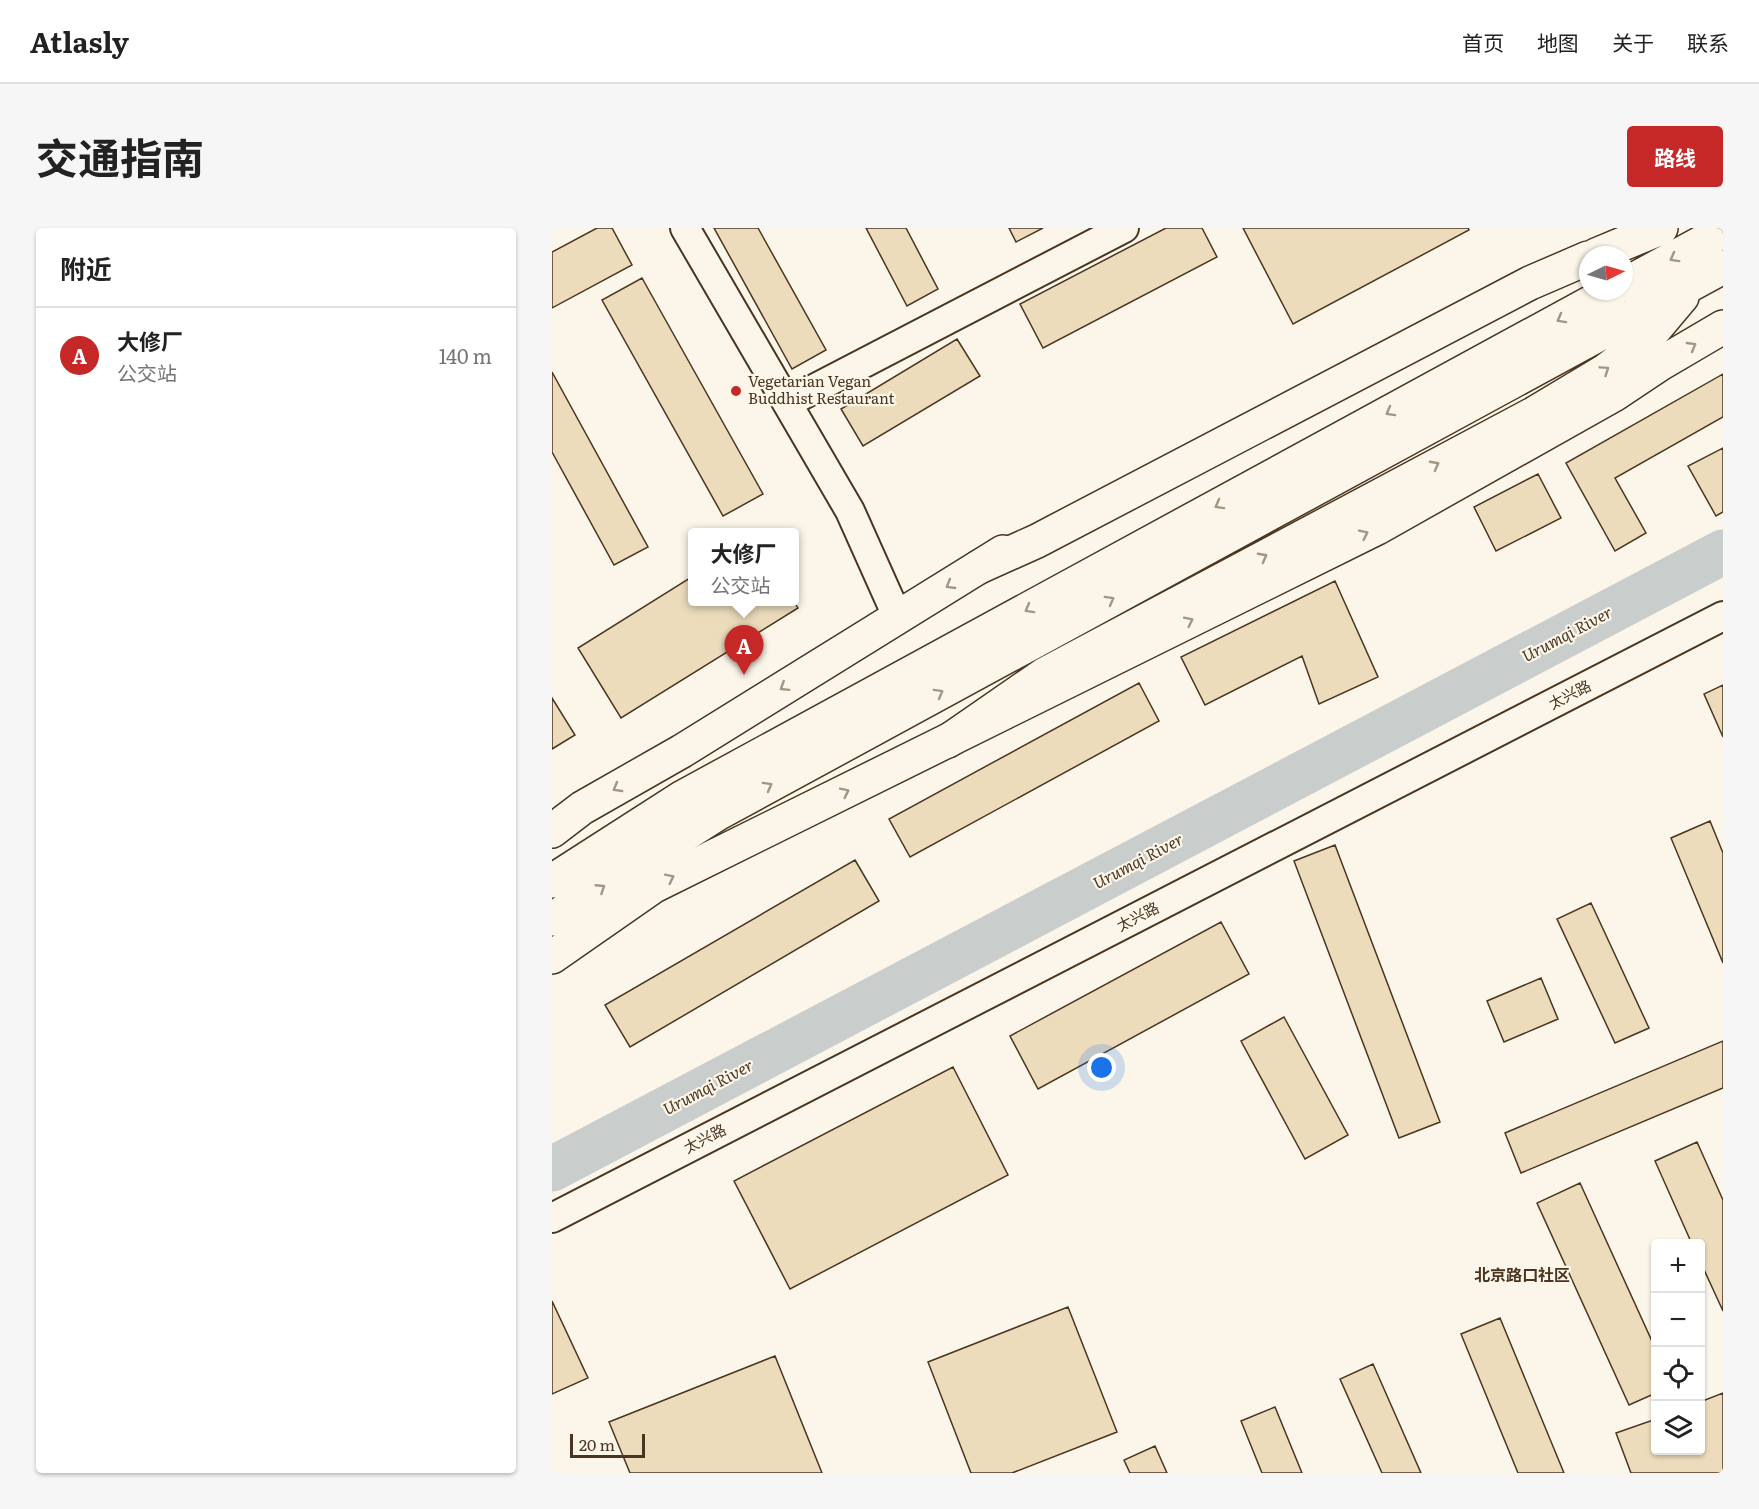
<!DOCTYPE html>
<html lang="zh">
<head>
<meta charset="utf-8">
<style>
	:root { --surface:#fff; --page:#f6f6f6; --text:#222; --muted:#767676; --line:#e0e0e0; --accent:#c62828 }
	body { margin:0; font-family:Literata,"Noto Sans SC",serif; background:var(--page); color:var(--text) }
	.controls { position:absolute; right:18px; bottom:18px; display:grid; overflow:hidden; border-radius:6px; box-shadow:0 2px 4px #0004 }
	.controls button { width:54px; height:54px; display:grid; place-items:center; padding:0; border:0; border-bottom:2px solid var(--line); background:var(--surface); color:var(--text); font:30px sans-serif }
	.compass { position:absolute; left:1027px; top:18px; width:54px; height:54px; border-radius:50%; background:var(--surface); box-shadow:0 2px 4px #0004; rotate:85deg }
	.scale { position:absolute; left:18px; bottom:15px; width:75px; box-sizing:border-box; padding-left:6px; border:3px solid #4a3520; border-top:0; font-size:16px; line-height:21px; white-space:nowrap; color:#4a3520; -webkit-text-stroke:4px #fbf6e9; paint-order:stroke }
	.you { position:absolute; left:550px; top:840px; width:21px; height:21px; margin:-15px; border:4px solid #fff; border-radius:50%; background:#1a73e8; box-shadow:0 0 0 9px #1a73e833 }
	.badge { display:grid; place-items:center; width:39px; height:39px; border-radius:50%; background:var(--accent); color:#fff; font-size:20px; font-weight:700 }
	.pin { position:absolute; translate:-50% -50px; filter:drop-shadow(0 2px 3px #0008) }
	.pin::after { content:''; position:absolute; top:32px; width:21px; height:18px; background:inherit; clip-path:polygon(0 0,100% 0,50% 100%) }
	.popup { position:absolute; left:136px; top:300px; width:111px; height:78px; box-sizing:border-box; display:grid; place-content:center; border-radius:6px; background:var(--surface); filter:drop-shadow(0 2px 4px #0005); font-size:20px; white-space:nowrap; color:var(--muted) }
	.popup b { font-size:22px; color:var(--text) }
	.popup::after { content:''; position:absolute; left:50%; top:100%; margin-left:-12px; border:12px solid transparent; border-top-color:var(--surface) }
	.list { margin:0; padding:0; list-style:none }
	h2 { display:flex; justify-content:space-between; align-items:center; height:78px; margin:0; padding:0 24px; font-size:26px }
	h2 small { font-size:20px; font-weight:400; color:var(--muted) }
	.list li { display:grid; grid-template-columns:39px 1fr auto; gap:18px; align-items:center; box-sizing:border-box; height:96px; padding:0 24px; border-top:2px solid var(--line) }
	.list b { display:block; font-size:22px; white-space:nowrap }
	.list p { margin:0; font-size:20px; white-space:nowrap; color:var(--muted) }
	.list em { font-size:20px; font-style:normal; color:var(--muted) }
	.icon { flex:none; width:33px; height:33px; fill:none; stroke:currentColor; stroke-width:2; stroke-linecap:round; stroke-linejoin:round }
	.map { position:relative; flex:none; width:1171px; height:1245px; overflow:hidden; border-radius:6px }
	header { display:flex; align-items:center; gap:36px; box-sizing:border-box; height:84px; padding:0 30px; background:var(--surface); border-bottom:2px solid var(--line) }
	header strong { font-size:28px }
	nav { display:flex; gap:33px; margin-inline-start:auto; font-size:21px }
	.intro { display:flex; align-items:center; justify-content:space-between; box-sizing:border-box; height:144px; padding:0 36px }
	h1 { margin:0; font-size:42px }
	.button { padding:15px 27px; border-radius:6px; background:var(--accent); color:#fff; font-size:21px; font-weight:700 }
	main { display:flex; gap:36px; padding:0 36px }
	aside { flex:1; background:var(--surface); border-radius:6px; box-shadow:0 2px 4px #0004 }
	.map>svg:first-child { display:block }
</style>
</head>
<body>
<header>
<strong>Atlasly</strong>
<nav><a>首页</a><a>地图</a><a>关于</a><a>联系</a></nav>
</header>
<div class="intro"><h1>交通指南</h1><a class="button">路线</a></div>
<main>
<aside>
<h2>附近<small></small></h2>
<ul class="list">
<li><span class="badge">A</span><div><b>大修厂</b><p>公交站</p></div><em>140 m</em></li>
</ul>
</aside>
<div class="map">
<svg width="1171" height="1245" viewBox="0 0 1171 1245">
	<rect width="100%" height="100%" fill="#fbf6e9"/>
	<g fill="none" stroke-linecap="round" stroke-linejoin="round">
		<path stroke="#c9cecd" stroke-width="45" d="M0,941L1171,324"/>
	</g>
	<path fill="#ecdcbc" stroke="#4a3520" stroke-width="1.5" d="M45,0H60L80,37L0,80V24Z
		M162,0H206L274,122L240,141Z
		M314,0H354L386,61L355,78Z
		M457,0H491L464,14Z
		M614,0H650L665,29L491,120L468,76Z
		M691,0H916L917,2L741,96Z
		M90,50L211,266L171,288L50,72Z
		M405,111L428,148L311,218L289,181Z
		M0,144L96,319L62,337L0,224Z
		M1171,146V189L1063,250L1094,305L1063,323L1014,235Z
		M1171,220V284L1164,288L1136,238Z
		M986,246L1009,290L944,323L922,279Z
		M141,348V374H242L246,380L69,490L26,420Z
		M783,353L826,449L767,476L750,428L653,477L629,429Z
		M587,455L607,493L358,629L337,591Z
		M1171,457V509L1152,466Z
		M0,470L23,507L0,521Z
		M1158,593L1171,625V735L1119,610Z
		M783,617L888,894L847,910L742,633Z
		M303,632L327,673L78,819L53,777Z
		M1039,675L1097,800L1063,815L1005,691Z
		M669,694L697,746L486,861L458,808Z
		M989,750L1006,791L952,814L935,773Z
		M732,789L796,907L753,931L689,813Z
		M1171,813V860L969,945L953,905Z
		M401,839L456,947L238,1061L182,953Z
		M1145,914L1171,972V1083L1148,1033V1016H1140L1103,933Z
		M1028,955L1104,1122V1165L1077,1177L985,975Z
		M0,1073L36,1150L0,1166Z
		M516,1079L565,1204L460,1245H419L376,1134Z
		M948,1090L1012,1245H966L909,1106Z
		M223,1128L270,1245H78L57,1194Z
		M821,1136L869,1245H830L788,1151Z
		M1171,1165V1245H1079L1064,1205L1104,1191V1222H1148V1174Z
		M723,1179L750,1245H710L689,1193Z
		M603,1218L615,1245H578L572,1232Z"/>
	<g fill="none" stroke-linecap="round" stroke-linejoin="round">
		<g stroke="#4a3520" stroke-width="32">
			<path id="minor" d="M133,0L298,283L345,388
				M235,175L572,0
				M0,990L1171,388"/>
		</g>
		<g stroke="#4a3520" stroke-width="36">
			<path id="major" d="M0,603L30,580L130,523L451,324
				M0,729L102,658L825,300L1063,166L1108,136L1171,99"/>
		</g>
		<g stroke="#4a3520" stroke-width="36">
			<path id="highway" d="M1044,27L1109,0
				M1072,57L1171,3
				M427,339L485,313L978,55L1036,30
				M396,513L493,446L983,185L1053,143L1093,113L1130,69
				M0,653L131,569L1060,63
				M0,691L165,586L1171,39"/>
		</g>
		<use href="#minor" stroke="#fbf6e9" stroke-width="28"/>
		<use href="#major" stroke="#fbf6e9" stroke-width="33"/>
		<use href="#highway" stroke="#fbf6e9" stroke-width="33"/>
	</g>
	<defs><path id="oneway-chevron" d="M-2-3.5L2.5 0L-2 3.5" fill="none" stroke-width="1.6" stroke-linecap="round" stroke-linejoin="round" transform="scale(1.5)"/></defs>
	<g stroke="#a29684">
		<use href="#oneway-chevron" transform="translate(1122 30) rotate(151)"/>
		<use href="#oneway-chevron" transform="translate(1009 91) rotate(151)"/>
		<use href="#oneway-chevron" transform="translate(1140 118) rotate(-30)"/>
		<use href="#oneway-chevron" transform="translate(1053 142) rotate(-34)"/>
		<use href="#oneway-chevron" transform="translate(838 184) rotate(151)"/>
		<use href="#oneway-chevron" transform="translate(883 237) rotate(-28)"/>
		<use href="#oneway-chevron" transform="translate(667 277) rotate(151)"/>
		<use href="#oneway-chevron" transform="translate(812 306) rotate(-26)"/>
		<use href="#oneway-chevron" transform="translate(711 329) rotate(-28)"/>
		<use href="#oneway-chevron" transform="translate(398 357) rotate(149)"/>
		<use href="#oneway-chevron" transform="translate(558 372) rotate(-29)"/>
		<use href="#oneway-chevron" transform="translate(477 381) rotate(151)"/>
		<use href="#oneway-chevron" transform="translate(637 393) rotate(-26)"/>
		<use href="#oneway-chevron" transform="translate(232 459) rotate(148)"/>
		<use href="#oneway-chevron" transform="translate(387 465) rotate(-29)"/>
		<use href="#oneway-chevron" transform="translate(216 558) rotate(-29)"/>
		<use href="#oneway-chevron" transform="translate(65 560) rotate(150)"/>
		<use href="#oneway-chevron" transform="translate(293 564) rotate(-26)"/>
		<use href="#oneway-chevron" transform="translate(118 650) rotate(-26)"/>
		<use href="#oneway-chevron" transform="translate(49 660) rotate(-33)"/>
	</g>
	<circle fill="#c62828" stroke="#fbf6e9" stroke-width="2" cx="184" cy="163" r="6"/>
	<g text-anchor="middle" stroke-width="4.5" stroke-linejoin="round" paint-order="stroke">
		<g font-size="15" fill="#4a3520" stroke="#fbf6e9" text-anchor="start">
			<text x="196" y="159">Vegetarian Vegan<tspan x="196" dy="17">Buddhist Restaurant</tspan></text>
		</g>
		<g font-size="15" fill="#4a3520" stroke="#fbf6e9">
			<text transform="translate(1018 467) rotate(-27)" y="5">太兴路</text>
			<text transform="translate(586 689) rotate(-27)" y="5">太兴路</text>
			<text transform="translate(153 911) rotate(-27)" y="5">太兴路</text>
		</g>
		<g font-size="16" font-style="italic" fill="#4a3520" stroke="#fbf6e9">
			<text transform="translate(1015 406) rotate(-28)" y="6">Urumqi River</text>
			<text transform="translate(586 633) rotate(-28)" y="6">Urumqi River</text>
			<text transform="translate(156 859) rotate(-28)" y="6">Urumqi River</text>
		</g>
		<g font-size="16" font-weight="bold" fill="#4a3520" stroke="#fbf6e9">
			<text x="970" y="1053">北京路口社区</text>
		</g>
	</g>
</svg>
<div class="controls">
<button>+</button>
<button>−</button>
<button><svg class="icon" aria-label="locate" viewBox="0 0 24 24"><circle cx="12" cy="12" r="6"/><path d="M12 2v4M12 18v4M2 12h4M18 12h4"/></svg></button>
<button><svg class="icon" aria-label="layers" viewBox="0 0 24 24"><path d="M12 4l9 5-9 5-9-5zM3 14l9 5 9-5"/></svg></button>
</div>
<svg class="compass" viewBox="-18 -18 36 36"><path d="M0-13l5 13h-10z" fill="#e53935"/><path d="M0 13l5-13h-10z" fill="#767676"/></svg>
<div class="scale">20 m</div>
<div class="you"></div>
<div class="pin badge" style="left:192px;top:447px">A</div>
<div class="popup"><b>大修厂</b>公交站</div>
</div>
</main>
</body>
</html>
